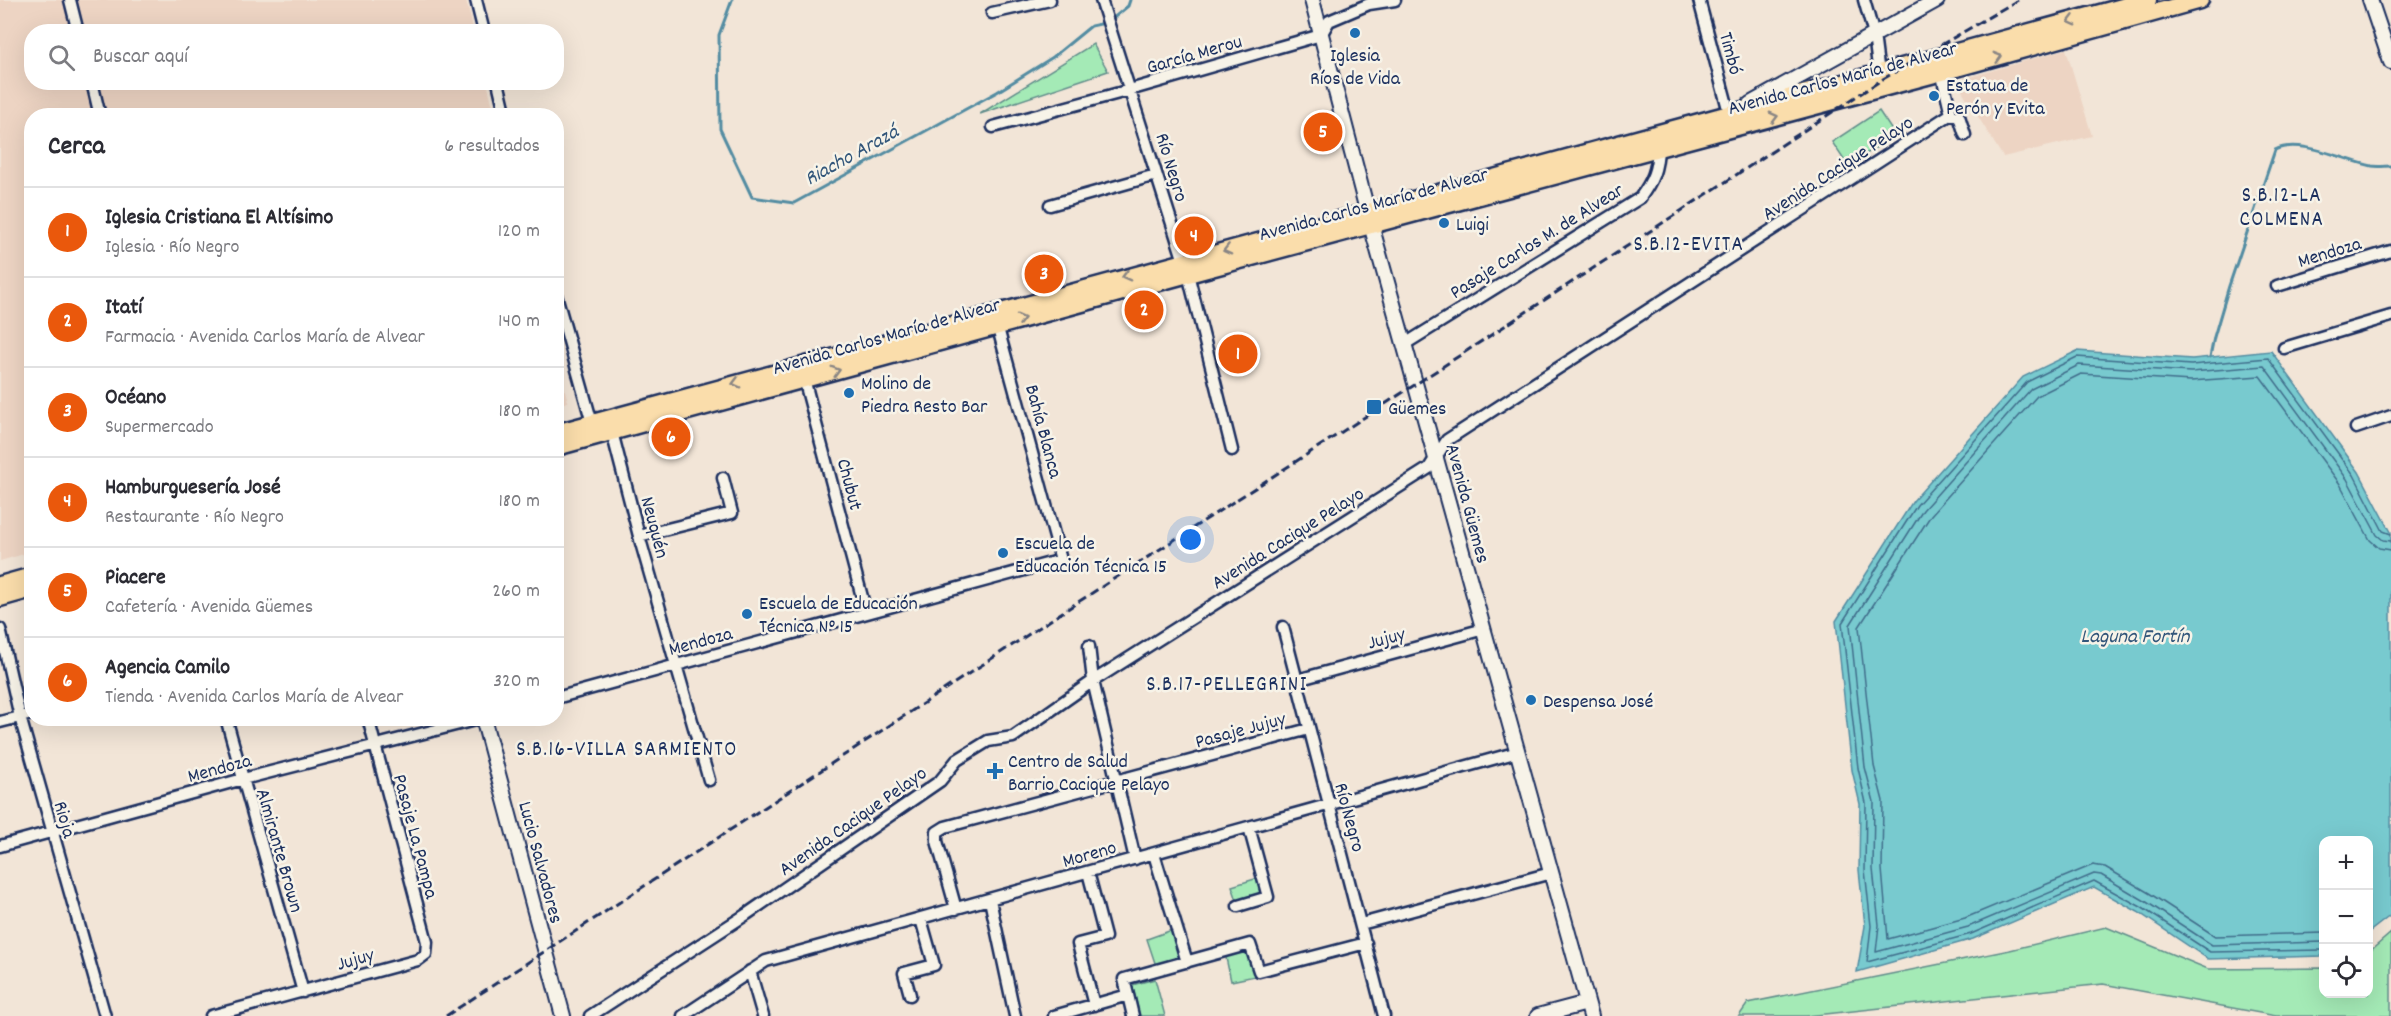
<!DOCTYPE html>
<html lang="es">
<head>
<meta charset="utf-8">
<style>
	:root { --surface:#fff; --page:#f2f2f3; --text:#2b2b33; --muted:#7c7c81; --line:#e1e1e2; --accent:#ea580c }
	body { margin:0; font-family:Dekko,sans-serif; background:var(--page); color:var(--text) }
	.controls { position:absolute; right:18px; bottom:18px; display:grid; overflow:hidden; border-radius:12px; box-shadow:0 6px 24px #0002 }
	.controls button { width:54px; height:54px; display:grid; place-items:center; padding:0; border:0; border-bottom:2px solid var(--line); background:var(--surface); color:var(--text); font:30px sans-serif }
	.you { position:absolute; left:1191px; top:540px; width:21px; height:21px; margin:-15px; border:4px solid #fff; border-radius:50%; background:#1a73e8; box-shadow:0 0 0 9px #1a73e833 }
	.badge { display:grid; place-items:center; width:39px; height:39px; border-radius:50%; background:var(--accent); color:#fff; font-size:20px; font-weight:700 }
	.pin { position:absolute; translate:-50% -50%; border:3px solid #fff; box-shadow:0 2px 6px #0006 }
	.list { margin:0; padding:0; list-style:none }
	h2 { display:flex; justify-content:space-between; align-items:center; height:78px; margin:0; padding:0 24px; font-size:26px }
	h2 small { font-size:20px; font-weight:400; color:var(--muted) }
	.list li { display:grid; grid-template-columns:39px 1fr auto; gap:18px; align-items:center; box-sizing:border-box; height:90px; padding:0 24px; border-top:2px solid var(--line) }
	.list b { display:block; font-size:22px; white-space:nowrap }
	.list p { margin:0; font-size:20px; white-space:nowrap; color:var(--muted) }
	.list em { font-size:20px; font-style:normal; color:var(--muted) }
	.icon { flex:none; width:33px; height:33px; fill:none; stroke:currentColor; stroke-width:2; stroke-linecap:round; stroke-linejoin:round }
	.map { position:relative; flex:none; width:2391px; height:1016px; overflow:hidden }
	.search { position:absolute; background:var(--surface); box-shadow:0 6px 24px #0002; left:24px; top:24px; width:540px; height:66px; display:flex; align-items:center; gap:15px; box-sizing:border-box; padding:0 21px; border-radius:24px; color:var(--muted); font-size:22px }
	.panel { position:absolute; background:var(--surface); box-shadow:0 6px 24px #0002; left:24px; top:108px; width:540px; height:618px; border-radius:24px }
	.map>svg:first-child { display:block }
</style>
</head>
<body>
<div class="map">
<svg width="2391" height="1016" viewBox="0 0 2391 1016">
	<rect width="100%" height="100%" fill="#f2e5d7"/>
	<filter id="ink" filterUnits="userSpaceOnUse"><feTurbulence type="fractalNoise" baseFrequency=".0167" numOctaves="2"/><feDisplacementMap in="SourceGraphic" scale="12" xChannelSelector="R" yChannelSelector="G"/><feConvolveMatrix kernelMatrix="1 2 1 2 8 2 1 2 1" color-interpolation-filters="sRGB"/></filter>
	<g filter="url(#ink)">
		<path fill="#edd4c3" d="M0,0H466L474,31L32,32V82L487,83L495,115L32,116L31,552L0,561Z
			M2066,49L2092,136L2003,157L1956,81Z
			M556,356L568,402L557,405H556Z"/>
		<path fill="#a4eab6" stroke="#608c8a" stroke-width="1.5" d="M1093,44L1108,71L980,114Z
			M1879,111L1895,135L1848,166L1832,142Z
			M1258,878L1264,898L1239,906L1232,886Z
			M2106,927L2208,969L2323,968L2324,994H2368L2369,952L2391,933V1016H2276L2103,984L1807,1016H1739L1748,1003L2010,950Z
			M1172,930L1181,957L1156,966L1147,939Z
			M1248,948L1255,976L1231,981L1225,953Z
			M1155,979L1165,1016H1140L1132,985Z"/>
		<path fill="#78cacf" stroke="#538ca2" stroke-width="1.5" d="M2077,351L2192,359L2271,351L2359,472L2391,532V915L2369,932L2368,840H2324L2323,956L2208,959L2138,912L2094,887L1973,939L1857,972L1865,926L1859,870L1860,804L1852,770L1836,621L1913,501L2023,377Z"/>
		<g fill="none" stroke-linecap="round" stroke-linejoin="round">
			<path stroke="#406d8b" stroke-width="1.5" d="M2324,933L2215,936L2149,893L2105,867L2093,865L1965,918L1888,939L1882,869L1883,801L1874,766L1859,627L1931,515L2037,396L2081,374L2191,381L2260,376L2340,484L2370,540L2379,548L2391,550
				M2324,942L2212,945L2145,901L2101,875L2094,874L1968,927L1876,952L1879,925L1873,869L1874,802L1865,767L1850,625L1923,510L2031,389L2079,365L2191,372L2264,366L2347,479L2377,535L2383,540L2391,541
				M2324,950L2210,952L2141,907L2094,881L1971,934L1867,962L1871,926L1865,870L1866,803L1858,768L1842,623L1917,505L2027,382L2077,357L2191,365L2268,358L2354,475L2383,531L2391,534"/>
			<path stroke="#538ca2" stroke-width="3" d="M732,0L719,35L720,129L752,197L794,203L997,92L1053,57L1091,26L1105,23
				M1111,20L1128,6L1130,0
				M2210,357L2214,337L2229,286L2275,150C2299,137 2346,161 2372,166C2378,167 2385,166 2391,166"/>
			<g stroke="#1b2f5e" stroke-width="15">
				<path id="minor" d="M70,0L78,32
					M476,0L484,32
					M1101,0L1188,274L1232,450
					M1699,0L1730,116
					M1864,0L1874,35L1879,74L1882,78
					M992,13L1050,0
					M1940,67L1951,114
					M92,82L100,116
					M498,82L506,116
					M1951,114L1959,116L1965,135
					M993,127L1119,93L1321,35L1329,21L1369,4L1395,0
					M1050,205L1156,175
					M2277,286L2391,251
					M556,295L592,423L612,432L639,536L709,780
					M1405,344L1640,198C1653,180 1657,170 1658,148
					M2284,348L2391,316
					M803,375L866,612
					M2356,428L2391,416
					M639,536L732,513L723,478
					M1283,627L1384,1016
					M0,629L20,717L105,1016
					M1089,646L1093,681L1135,859
					M1297,680L1484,629
					M556,698L1061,560L996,321
					M226,718L303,992
					M0,722L32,714
					M0,846L243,779L483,718
					M1154,854L1187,962
					M1088,872L1105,937L1078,944L1094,1005
					M990,900L1015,1016
					M1238,906L1268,897L1249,827
					M956,909L937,841V832L945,827L1309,729
					M1361,924L1551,873
					M750,971L763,1016
					M910,995L904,973L934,965L921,919
					M1128,995L1133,1016
					M211,1016L418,960L426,954L427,942L368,718
					M590,1016L747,914L940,781L957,760L988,741L1013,737L1093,681L1429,468L1447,440L1951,114
					M683,1016L766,961L1518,752
					M1054,1016L1128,995L1124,979L1250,944L1259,971L1366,943"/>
			</g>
			<g stroke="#1b2f5e" stroke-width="18">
				<path id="tertiary" d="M1312,0L1368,214L1591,1016
					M2370,0L2391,62
					M1750,104L1937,0
					M483,718L563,1016
					M1538,1016L1587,1003"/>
			</g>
			<g stroke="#1b2f5e" stroke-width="21">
				<path id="primary" d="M556,433L2148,0
					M556,447L1188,274L1942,72L2200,0
					M0,585L32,576
					M0,598L32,589"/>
			</g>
			<use href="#minor" stroke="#f7f3e8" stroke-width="10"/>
			<use href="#tertiary" stroke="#f7f3e8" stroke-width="14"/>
			<use href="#primary" stroke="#faddab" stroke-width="16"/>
			<path stroke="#1b2f5e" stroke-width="3" stroke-dasharray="9 4.5" stroke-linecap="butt" d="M446,1016L1075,604L1416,384L1883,79L2018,0"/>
		</g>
		<defs><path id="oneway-chevron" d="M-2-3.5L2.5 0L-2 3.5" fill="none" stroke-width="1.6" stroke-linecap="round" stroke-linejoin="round" transform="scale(1.5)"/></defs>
		<g stroke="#8a8684">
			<use href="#oneway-chevron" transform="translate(2072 21) rotate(165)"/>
			<use href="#oneway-chevron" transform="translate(1998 57) rotate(-16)"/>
			<use href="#oneway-chevron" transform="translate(1774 117) rotate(-15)"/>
			<use href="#oneway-chevron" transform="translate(1227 250) rotate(166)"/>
			<use href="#oneway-chevron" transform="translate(1126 276) rotate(165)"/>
			<use href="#oneway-chevron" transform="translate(1021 319) rotate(-15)"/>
			<use href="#oneway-chevron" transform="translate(836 371) rotate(-16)"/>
			<use href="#oneway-chevron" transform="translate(736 383) rotate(165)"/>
		</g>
	</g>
	<g fill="#1f6fb2" stroke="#f7f3e8" stroke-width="2">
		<circle cx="1355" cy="33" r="6"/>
		<circle cx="1934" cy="96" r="6"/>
		<circle cx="1444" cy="223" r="6"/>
		<circle cx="849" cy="393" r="6"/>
		<rect x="1366" y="399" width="16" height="16" rx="3"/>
		<circle cx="1003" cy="553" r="6"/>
		<circle cx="747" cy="614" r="6"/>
		<circle cx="1531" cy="700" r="6"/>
		<path d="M992 762h6v6h6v6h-6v6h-6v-6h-6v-6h6z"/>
	</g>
	<g text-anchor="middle" stroke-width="5" stroke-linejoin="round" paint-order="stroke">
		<g font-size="20" fill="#1b2f5e" stroke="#f7f3e8">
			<text transform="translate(1194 53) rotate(-16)" y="7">García Merou</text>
			<text transform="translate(1732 53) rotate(75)" y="7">Timbó</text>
			<text transform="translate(1842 77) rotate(-15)" y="7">Avenida Carlos María de Alvear</text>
			<text transform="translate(1173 167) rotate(73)" y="7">Río Negro</text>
			<text transform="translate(1837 167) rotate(-33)" y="7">Avenida Cacique Pelayo</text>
			<text transform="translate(1373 203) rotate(-15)" y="7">Avenida Carlos María de Alvear</text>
			<text transform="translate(1536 240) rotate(-32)" y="7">Pasaje Carlos M. de Alvear</text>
			<text transform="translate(2329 251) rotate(-17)" y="7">Mendoza</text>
			<text transform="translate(886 335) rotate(-16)" y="7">Avenida Carlos María de Alvear</text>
			<text transform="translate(1045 431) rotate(75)" y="7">Bahía Blanca</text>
			<text transform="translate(851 484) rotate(75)" y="7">Chubut</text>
			<text transform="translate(1469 503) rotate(75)" y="7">Avenida Güemes</text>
			<text transform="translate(656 527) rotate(75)" y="7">Neuquén</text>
			<text transform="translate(1287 537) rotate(-32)" y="7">Avenida Cacique Pelayo</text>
			<text transform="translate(1386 637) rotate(-15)" y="7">Jujuy</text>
			<text transform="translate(700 640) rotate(-15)" y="7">Mendoza</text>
			<text transform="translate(1240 729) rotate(-15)" y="7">Pasaje Jujuy</text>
			<text transform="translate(219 767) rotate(-15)" y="7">Mendoza</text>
			<text transform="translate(1351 817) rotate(75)" y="7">Río Negro</text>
			<text transform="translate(66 819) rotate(74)" y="7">Rioja</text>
			<text transform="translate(852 820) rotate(-35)" y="7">Avenida Cacique Pelayo</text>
			<text transform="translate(417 836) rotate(75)" y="7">Pasaje La Pampa</text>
			<text transform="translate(281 850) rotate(74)" y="7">Almirante Brown</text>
			<text transform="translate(1089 853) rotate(-16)" y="7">Moreno</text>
			<text transform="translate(542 862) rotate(75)" y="7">Lucio Salvadores</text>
			<text transform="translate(355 958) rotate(-16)" y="7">Jujuy</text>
		</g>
		<g font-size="20" fill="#1b2f5e" stroke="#f7f3e8" text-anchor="start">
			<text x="1355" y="61" text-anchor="middle">Iglesia<tspan x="1355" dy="23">Ríos de Vida</tspan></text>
			<text x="1946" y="91">Estatua de<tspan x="1946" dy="23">Perón y Evita</tspan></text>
			<text x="1456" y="230">Luigi</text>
			<text x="861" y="389">Molino de<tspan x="861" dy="23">Piedra Resto Bar</tspan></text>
			<text x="1388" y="414">Güemes</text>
			<text x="1015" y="549">Escuela de<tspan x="1015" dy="23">Educación Técnica 15</tspan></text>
			<text x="759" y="609">Escuela de Educación<tspan x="759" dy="23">Técnica N° 15</tspan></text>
			<text x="1543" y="707">Despensa José</text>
			<text x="1008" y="767">Centro de Salud<tspan x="1008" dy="23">Barrio Cacique Pelayo</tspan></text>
		</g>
		<g font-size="21" font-style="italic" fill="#32567a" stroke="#f7f3e8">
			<text transform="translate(851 154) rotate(-29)" y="7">Riacho Arazá</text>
			<text x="2135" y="642">Laguna Fortín</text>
		</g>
		<g font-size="21" letter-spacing="1.5" fill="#1b2f5e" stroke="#f7f3e8">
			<text x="2282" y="201">S.B.12-LA<tspan x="2282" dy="24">COLMENA</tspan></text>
			<text x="1689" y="250">S.B.12-EVITA</text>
			<text x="1227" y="690">S.B.17-PELLEGRINI</text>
			<text x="627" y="755">S.B.16-VILLA SARMIENTO</text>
		</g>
	</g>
</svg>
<div class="controls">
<button>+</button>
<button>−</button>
<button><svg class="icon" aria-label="locate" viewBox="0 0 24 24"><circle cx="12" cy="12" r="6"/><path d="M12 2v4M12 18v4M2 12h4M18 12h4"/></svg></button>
</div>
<div class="you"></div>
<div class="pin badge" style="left:1238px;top:354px">1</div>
<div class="pin badge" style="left:1144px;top:310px">2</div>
<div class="pin badge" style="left:1044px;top:274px">3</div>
<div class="pin badge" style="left:1194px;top:236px">4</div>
<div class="pin badge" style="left:1323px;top:132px">5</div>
<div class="pin badge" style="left:671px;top:437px">6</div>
<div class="search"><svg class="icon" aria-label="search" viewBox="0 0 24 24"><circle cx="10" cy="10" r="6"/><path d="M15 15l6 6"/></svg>Buscar aquí</div>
<section class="panel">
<h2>Cerca<small>6 resultados</small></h2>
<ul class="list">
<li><span class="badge">1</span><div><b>Iglesia Cristiana El Altísimo</b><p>Iglesia · Río Negro</p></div><em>120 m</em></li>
<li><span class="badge">2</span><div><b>Itatí</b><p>Farmacia · Avenida Carlos María de Alvear</p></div><em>140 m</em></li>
<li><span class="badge">3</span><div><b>Océano</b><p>Supermercado</p></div><em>180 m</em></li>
<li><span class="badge">4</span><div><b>Hamburguesería José</b><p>Restaurante · Río Negro</p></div><em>180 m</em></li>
<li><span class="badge">5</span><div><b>Piacere</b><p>Cafetería · Avenida Güemes</p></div><em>260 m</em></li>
<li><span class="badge">6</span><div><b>Agencia Camilo</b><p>Tienda · Avenida Carlos María de Alvear</p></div><em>320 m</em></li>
</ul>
</section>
</div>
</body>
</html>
